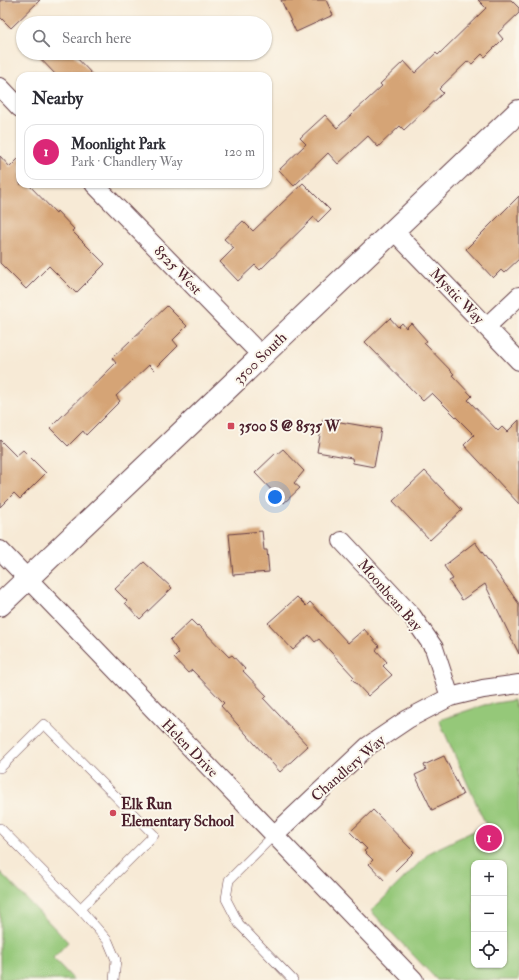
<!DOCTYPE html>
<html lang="en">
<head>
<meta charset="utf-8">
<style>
	:root { --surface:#fff; --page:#f2f2f3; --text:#2b2b33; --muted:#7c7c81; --line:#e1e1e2; --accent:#db2777 }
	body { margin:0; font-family:"IM FELL Double Pica",serif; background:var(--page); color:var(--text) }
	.controls { position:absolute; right:12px; bottom:12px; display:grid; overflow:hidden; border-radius:8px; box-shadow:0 1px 3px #0004 }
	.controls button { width:36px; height:36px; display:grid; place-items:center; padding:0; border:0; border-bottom:1px solid var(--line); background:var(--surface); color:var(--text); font:20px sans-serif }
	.you { position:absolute; left:275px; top:497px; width:14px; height:14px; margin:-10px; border:3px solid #fff; border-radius:50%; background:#1a73e8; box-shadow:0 0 0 6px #1a73e833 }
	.badge { display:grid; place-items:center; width:26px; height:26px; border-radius:50%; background:var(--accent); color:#fff; font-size:13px; font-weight:700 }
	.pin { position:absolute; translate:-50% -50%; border:2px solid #fff; box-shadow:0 1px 4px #0006 }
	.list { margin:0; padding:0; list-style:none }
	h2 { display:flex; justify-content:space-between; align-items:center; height:52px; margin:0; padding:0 16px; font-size:17px }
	h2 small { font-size:13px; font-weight:400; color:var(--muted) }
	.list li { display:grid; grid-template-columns:26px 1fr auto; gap:12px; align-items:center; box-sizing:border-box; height:56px; margin:0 8px 8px; padding:0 8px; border:1px solid var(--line); border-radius:12px }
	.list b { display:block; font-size:15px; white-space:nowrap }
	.list p { margin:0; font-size:13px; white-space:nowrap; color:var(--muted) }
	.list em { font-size:13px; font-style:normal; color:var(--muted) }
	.icon { flex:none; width:22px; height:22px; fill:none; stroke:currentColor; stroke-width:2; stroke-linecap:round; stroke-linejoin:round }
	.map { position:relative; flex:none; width:519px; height:980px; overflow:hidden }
	.search { position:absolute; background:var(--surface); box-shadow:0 1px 3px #0004; left:16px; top:16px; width:256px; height:44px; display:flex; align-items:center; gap:10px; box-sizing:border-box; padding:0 14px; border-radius:22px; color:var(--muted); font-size:15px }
	.panel { position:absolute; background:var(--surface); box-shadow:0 1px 3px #0004; left:16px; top:72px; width:256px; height:116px; border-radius:12px }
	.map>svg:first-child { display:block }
</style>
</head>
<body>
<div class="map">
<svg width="519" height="980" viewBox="0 0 519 980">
	<rect width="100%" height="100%" fill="#fbf7ec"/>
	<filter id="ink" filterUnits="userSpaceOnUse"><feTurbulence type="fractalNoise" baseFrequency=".025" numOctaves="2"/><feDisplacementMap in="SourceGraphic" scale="8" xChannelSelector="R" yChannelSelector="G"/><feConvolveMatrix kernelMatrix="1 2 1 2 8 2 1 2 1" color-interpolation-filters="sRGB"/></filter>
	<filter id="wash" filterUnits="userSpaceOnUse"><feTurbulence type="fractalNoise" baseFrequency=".012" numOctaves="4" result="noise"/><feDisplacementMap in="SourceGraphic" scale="16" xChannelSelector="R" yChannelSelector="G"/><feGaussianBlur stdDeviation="0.9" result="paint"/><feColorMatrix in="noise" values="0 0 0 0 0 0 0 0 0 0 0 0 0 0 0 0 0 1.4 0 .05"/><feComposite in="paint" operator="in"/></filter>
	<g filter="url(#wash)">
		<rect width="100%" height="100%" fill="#f7ead6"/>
		<path fill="#95c879" stroke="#707452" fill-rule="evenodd" d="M514,700L519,719V980H437L371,911L430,852L486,825L439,720L484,705ZM474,863H504V965H474Z
			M0,872L68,942L53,958L74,980H0Z"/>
		<g id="blocks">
			<path fill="#d5a476" d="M0,0H40L11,28L0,17Z
				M281,0H326L333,15L296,32Z
				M478,0H511L519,8V13L498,33L503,39L485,57L482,54L472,64L468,61L439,89L443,93L404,130L400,126L378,147L368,136L338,164L328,153L294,186L279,170L306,144L300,138L325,115L337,128L382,86L380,84L404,61L415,73L436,53L438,55L486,8Z
				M35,53H72L94,76H57Z
				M0,156L10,167L20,157V184H28L56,213L57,211L74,229L72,231L105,264L76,293L49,266L26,289L0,263Z
				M303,183L330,210L318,222L314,217L260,270L255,265L238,281L220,262L234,248L224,239L243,221L253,231Z
				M519,196V259L504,273L501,270L493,278L466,249Z
				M167,306L187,326L173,340L178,346L154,370L149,365L116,396L120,401L86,435L83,431L68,446L50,428L116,363L112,358Z
				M390,318L398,327L402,323L406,328L411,323L427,341L424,343L454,374L452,375L472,396L468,400L498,431L502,427L507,432L519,420V504L464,445L474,435L432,393L423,401L365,342Z
				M323,419L381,429L374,467L353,463L352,458L317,452Z
				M0,440L16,456L23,450L46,473L20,499L14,493L0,507Z
				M283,449L304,471L294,483L300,488L284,503L255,473L276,453L277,454Z
				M425,471L462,510L430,540L393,501Z
				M262,531L264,550H267L269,572L233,575L229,534Z
				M475,542L519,604V654L485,584L462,600L449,581L453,579L444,566Z
				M144,562L172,588L140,619L125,603L127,601L115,589Z
				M297,597L306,606L310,602L348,643L364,629L379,646L376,650L387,662L383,666L392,675L368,696L352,679L354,677L319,639L315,642L309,635L293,650L268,623Z
				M191,620L197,626L198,625L229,657L232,655L245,669L243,671L267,696L264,699L308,746L280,772L221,706L224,703L192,670L188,673L174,658L179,653L170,640Z
				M444,756L463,795L432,810L415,775L426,770L424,765Z
				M373,810L414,852L385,881L369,864L373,860L364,851L367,849L350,832Z"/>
		</g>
	</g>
	<g filter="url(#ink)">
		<use href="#blocks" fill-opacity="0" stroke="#643d45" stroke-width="1"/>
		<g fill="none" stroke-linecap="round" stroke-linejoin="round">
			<g stroke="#643d45" stroke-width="10">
				<path id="service" d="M0,768L44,724L154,835L80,909L0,828
					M274,835L229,880L226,899L239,924L293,980
					M80,909L108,941L116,960L114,980"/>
			</g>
			<g stroke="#643d45" stroke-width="20">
				<path id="minor" d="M0,87L20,108
					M94,184L262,356
					M394,231L519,361
					M486,327L519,296
					M342,541L412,616L434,648L450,697
					M0,550L414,980
					M274,835L368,746L408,719L450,697L483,689L519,684"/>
			</g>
			<g stroke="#643d45" stroke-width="24">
				<path id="tertiary" d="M0,605L519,111"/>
			</g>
			<use href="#service" stroke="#fff" stroke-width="9"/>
			<use href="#minor" stroke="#fff" stroke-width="18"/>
			<use href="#tertiary" stroke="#fff" stroke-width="22"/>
		</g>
	</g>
	<g fill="#d1495b" stroke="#fbf7ec" stroke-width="1.5">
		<rect x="227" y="422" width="8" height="8" rx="2"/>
		<circle cx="113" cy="813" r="4"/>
	</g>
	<g text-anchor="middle" stroke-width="4" stroke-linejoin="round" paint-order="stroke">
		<g font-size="15" fill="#4a1f2b" stroke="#fbf7ec">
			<text transform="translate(178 270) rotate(46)" y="5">8525 West</text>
			<text transform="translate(457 296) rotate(46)" y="5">Mystic Way</text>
			<text transform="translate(260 358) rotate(-44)" y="5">3500 South</text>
			<text transform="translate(390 595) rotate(49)" y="5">Moonbean Bay</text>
			<text transform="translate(190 748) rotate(46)" y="5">Helen Drive</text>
			<text transform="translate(348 768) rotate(-41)" y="5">Chandlery Way</text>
		</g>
		<g font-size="15" font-weight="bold" fill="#4a1f2b" stroke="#fbf7ec" text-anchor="start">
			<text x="239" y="431">3500 S @ 8535 W</text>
			<text x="121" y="809">Elk Run<tspan x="121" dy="17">Elementary School</tspan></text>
		</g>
	</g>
</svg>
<div class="controls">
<button>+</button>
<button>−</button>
<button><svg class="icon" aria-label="locate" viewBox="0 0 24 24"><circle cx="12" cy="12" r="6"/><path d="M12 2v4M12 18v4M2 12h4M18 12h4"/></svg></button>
</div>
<div class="you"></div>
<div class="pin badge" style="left:489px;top:838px">1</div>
<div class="search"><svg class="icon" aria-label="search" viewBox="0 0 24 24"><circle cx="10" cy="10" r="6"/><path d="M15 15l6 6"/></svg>Search here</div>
<section class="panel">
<h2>Nearby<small></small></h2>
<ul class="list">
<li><span class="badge">1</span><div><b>Moonlight Park</b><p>Park · Chandlery Way</p></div><em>120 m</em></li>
</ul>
</section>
</div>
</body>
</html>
